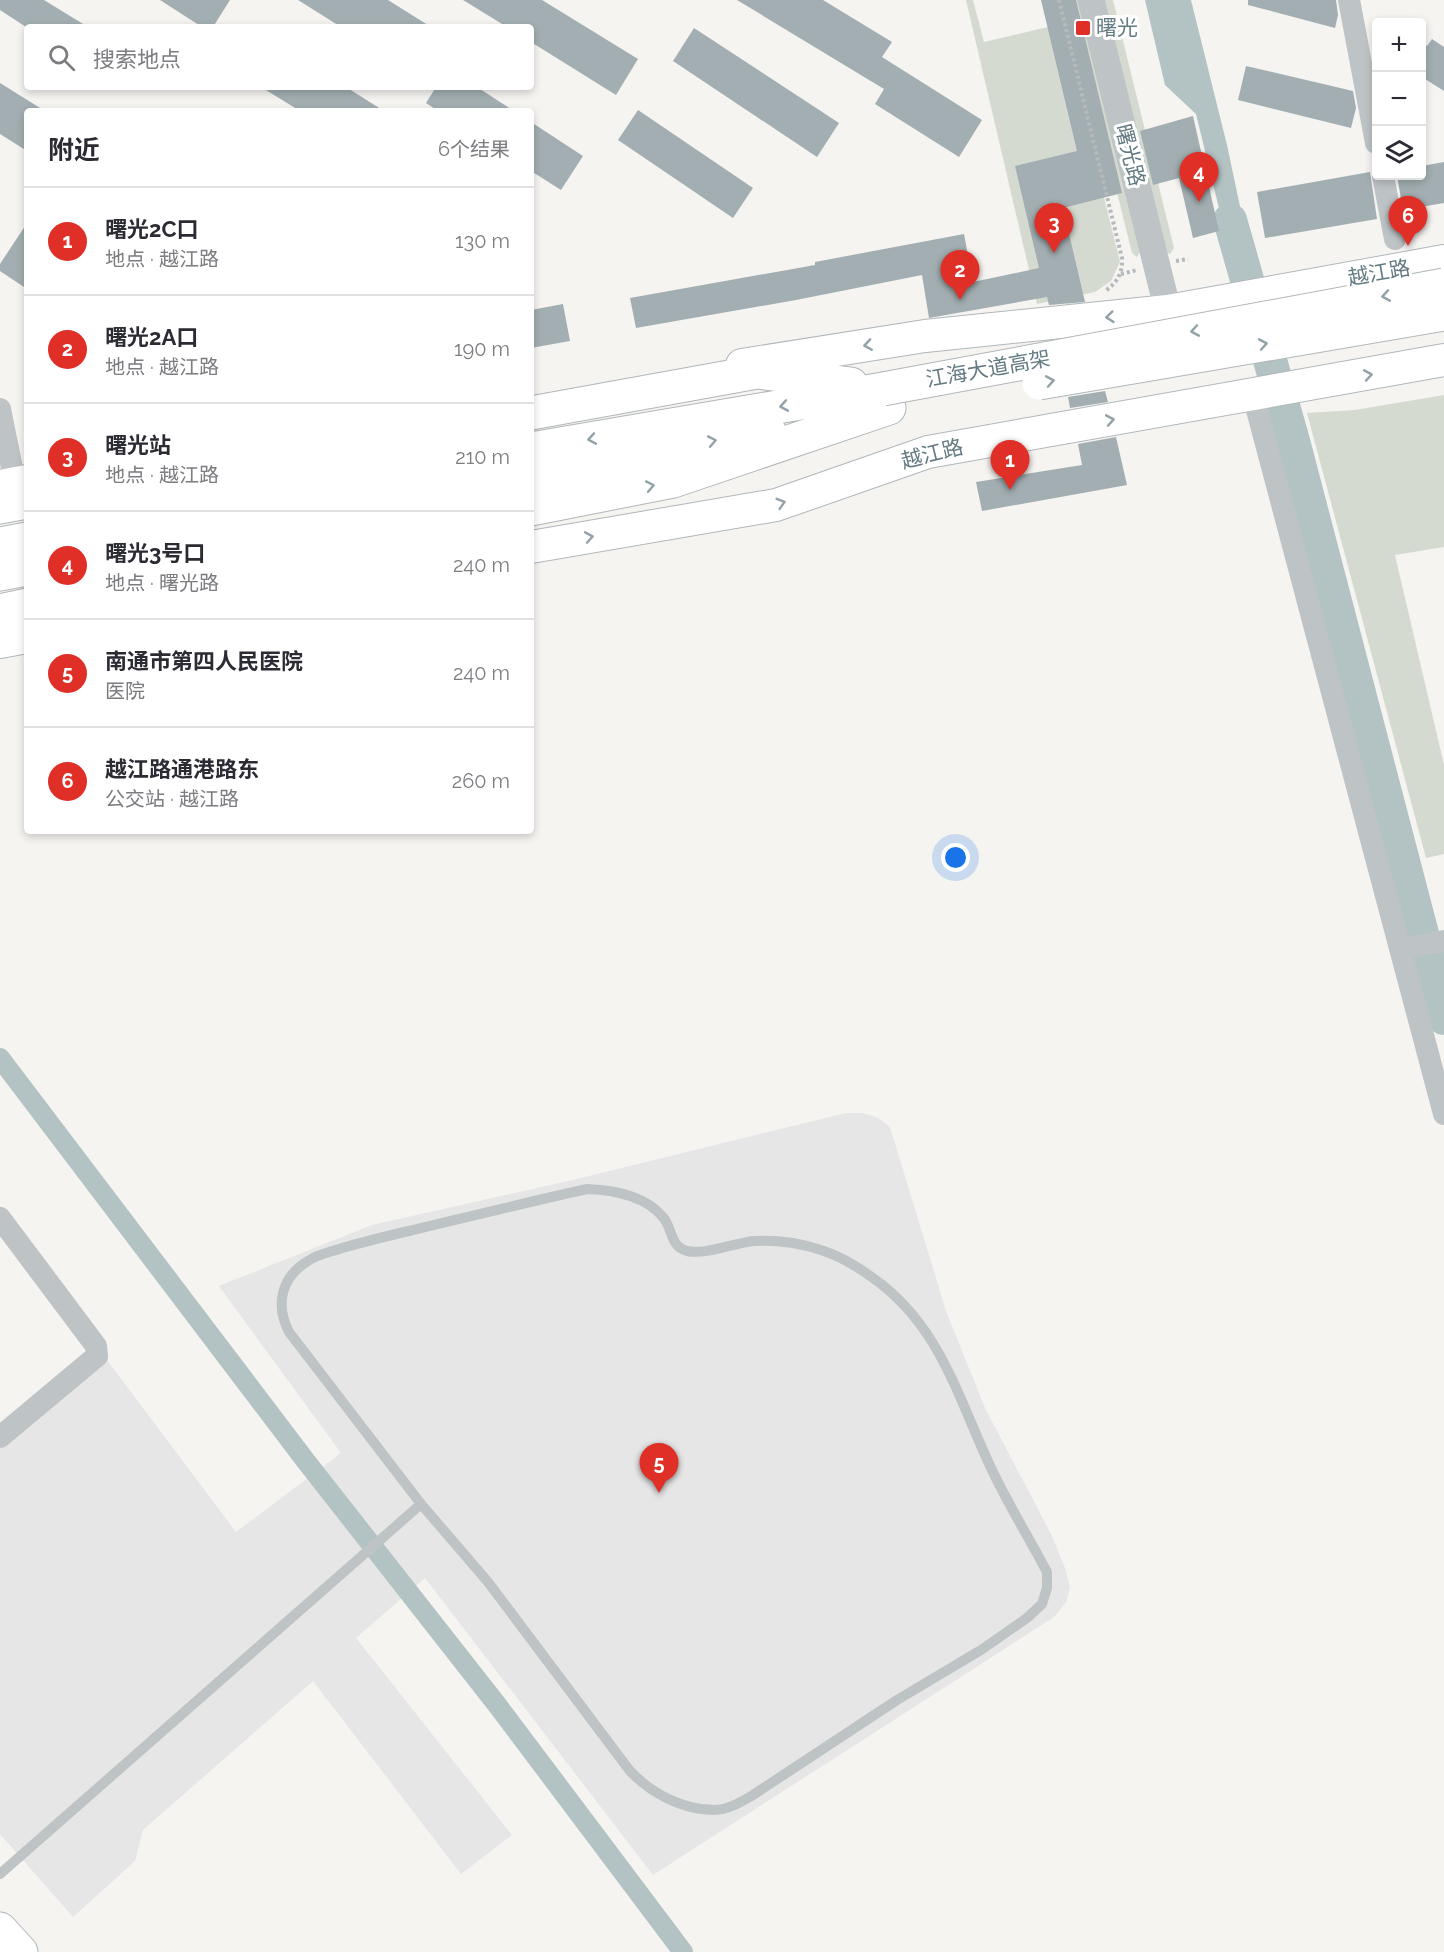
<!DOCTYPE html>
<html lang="zh">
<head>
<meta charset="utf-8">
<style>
	:root { --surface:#fff; --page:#f2f2f3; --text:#2b2b33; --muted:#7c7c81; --line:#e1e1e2; --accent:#df2f27 }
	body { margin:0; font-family:Raleway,"Noto Sans SC",sans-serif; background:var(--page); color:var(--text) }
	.controls { position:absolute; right:18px; top:18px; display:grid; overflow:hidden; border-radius:6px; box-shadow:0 3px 9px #0003 }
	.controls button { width:54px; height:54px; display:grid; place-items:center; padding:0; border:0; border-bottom:2px solid var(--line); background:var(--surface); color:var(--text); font:30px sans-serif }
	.you { position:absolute; left:956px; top:858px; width:21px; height:21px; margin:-15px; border:4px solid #fff; border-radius:50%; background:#1a73e8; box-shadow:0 0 0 9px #1a73e833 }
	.badge { display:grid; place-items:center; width:39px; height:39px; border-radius:50%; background:var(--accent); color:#fff; font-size:20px; font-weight:700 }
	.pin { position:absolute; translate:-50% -50px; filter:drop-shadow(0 2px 3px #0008) }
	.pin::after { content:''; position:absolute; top:32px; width:21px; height:18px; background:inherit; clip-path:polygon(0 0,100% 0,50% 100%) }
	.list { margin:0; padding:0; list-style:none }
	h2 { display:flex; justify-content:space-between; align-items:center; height:78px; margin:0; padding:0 24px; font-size:26px }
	h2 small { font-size:20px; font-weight:400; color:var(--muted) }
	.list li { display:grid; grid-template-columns:39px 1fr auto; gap:18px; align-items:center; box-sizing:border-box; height:108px; padding:0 24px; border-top:2px solid var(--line) }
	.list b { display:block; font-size:22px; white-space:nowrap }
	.list p { margin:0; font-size:20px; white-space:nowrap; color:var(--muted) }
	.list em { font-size:20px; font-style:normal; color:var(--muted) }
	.icon { flex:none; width:33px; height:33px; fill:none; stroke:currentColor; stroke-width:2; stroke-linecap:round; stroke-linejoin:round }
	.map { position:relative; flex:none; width:1444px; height:1952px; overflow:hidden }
	.search { position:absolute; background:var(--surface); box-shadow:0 3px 9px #0003; left:24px; top:24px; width:510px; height:66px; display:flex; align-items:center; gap:15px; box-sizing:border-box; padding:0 21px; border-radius:6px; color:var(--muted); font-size:22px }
	.panel { position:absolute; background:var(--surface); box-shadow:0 3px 9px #0003; left:24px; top:108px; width:510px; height:726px; border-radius:6px }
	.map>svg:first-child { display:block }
</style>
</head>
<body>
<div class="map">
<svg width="1444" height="1952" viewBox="0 0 1444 1952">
	<rect width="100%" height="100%" fill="#f5f4f1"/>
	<path fill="#e5e6e5" d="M846,1113H863L878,1118L890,1127L946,1311L985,1408L1051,1534L1065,1568L1070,1587L1066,1602L1054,1617L653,1875L425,1578L356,1638L512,1835L461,1874L313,1681L143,1830L135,1861L73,1917L0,1834V1446L104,1356L236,1532L341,1453L219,1286L372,1225L573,1180Z"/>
	<path fill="#d5dad0" d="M966,0H973L984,42L1061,24L1120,262L1111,281L1095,292L1037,304Z
		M1069,0H1079L1141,251L1137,257L1132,253Z
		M1103,0H1113L1174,248L1170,254L1167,253Z
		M1444,395V547L1395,555L1444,765V854L1426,858L1307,413L1355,410Z"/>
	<path fill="#b3c3c4" d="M1145,0H1191L1227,145L1252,263L1233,266L1196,114L1165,85Z"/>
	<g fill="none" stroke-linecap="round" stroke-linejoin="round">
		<path stroke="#b3c3c4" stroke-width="20" d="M0,1058L305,1460L498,1706L683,1952"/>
		<path stroke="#b3c3c4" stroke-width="34" d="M1230,220L1293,441L1444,1018"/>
	</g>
	<path fill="#a2aeb1" d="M0,0H44L88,27H26L0,10Z
		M160,0H230L213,27H202Z
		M298,0H388L431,27H341Z
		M463,0H542L638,59L616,95L531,42V27H507Z
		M737,0H823L892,42L882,57L982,120L959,157L875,104L884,89Z
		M1041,0H1076L1122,193L1063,208L1085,302L1049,305L1047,297L929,318L922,275L796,300L636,328L630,298L815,265V262L964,234L973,282L1039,268L1015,166L1077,151Z
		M1248,0H1336L1338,15L1335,28L1248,5Z
		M694,28L839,123L817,157L673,61Z
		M1432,39L1444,47V91L1422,77V42L1427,46Z
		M1246,66L1353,91L1356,108L1351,128L1238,100Z
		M0,83L45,111H27V151L0,134Z
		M261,87H346L384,111H300Z
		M436,87H477L514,111H438L426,103Z
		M638,110L753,188L733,218L618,140Z
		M1193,116L1219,231L1193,238L1179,178L1153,185L1140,131Z
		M531,122L583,156L561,190L531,171Z
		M1444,162V203L1403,210L1397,176H1422V166Z
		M1370,172L1377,219L1265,238L1257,192Z
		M27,223V289L0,271V264Z
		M563,304L570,341L531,348V310Z
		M1105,391L1108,402L1070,408L1068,397Z
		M1116,437L1127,485L982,511L976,482L1082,465L1078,444Z"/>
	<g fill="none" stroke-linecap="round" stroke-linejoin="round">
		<g stroke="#b0b7ba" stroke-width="34">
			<path id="secondary" d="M742,365L925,336L1168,311L1444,261
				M0,486L27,481
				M531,547L776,505L928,452L1444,360
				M0,642L27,637"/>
		</g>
		<g stroke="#afb6b8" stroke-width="35">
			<path id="primary" d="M0,1929L21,1952"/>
		</g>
		<g stroke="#b1b6b8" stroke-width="35">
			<path id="trunk" d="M531,413L757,372L851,384
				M531,449L883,389
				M531,476L769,431
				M0,507L27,502
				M531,509L673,481L889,408
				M0,544L27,539
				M0,574L27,569
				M0,611L27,605"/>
		</g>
		<path stroke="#b6babc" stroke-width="4" stroke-dasharray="3 3" stroke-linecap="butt" d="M1059,0L1122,258C1123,273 1117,283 1105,291
			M1176,261L1188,259
			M1121,274L1137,270"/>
		<path stroke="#bec3c5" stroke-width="10" d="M587,1189C613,1190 644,1195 662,1216C673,1227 669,1246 687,1251C706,1255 734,1243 754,1241C777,1240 800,1243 821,1250C840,1256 858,1267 873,1278C940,1325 958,1398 991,1468C1008,1504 1029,1538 1047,1572V1588L1042,1604L1027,1618L981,1650L897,1700L753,1795C741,1802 728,1810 714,1810C682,1810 651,1793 630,1771L488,1582L421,1504L289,1332C275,1305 281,1277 308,1261C318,1254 331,1252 342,1248C364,1242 386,1236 409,1231C468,1217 528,1202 587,1189Z
			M0,1874L421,1504"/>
		<path stroke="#bec3c5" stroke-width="22" d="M1349,0L1376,143
			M1383,176L1395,239
			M1253,395L1444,1114
			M0,409L15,483
			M1401,949L1444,941
			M0,1218L96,1346L97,1356L0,1437"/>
		<path stroke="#bec3c5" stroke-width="27" d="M1091,0L1168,311"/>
		<use href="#secondary" stroke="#fff" stroke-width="32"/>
		<use href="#primary" stroke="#fff" stroke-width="33"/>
		<use href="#trunk" stroke="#fff" stroke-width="33"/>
		<g stroke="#b1b6b8" stroke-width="35" stroke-linecap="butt">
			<path id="trunk-bridge" d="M1039,383L1444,314
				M883,389L1444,285"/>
		</g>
		<use href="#trunk-bridge" stroke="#fff" stroke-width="33"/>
	</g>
	<defs><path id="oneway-chevron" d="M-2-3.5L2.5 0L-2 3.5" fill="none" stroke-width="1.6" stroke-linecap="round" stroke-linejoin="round" transform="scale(1.5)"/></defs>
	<g stroke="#92a2a8">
		<use href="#oneway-chevron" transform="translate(1386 296) rotate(170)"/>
		<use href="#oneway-chevron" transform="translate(1110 317) rotate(174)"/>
		<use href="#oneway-chevron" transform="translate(1195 331) rotate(170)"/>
		<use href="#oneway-chevron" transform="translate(1263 344) rotate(-10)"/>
		<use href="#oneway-chevron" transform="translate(868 345) rotate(171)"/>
		<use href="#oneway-chevron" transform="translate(1368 375) rotate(-10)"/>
		<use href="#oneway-chevron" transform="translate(1050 381) rotate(-10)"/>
		<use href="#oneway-chevron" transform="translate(784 406) rotate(170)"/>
		<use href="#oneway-chevron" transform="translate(1110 420) rotate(-10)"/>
		<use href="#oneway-chevron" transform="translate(592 439) rotate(170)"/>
		<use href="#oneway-chevron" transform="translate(712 441) rotate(-11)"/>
		<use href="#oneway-chevron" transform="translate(650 486) rotate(-11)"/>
		<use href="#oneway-chevron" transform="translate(781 503) rotate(-17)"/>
		<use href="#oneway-chevron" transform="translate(589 537) rotate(-10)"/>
	</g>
	<rect fill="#df2f27" stroke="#fff" stroke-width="2" x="1075" y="20" width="16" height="16" rx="3"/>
	<g text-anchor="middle" stroke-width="6" stroke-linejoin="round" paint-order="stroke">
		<g font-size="21" fill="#647a82" stroke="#fff" text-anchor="start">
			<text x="1096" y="35">曙光</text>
		</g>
		<g font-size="21" fill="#647a82" stroke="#fff">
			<text transform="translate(1130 155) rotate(76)" y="7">曙光路</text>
			<text transform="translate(1379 273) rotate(-10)" y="7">越江路</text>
			<text transform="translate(988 369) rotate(-10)" y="7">江海大道高架</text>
			<text transform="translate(932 454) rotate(-14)" y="7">越江路</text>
		</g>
	</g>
</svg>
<div class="controls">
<button>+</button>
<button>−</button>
<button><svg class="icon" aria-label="layers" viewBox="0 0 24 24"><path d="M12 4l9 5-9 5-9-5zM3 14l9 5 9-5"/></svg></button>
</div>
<div class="you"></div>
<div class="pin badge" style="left:1010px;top:490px">1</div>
<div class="pin badge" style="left:960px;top:300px">2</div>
<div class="pin badge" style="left:1054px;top:253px">3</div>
<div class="pin badge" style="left:1199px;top:202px">4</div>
<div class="pin badge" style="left:659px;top:1493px">5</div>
<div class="pin badge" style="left:1408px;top:246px">6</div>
<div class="search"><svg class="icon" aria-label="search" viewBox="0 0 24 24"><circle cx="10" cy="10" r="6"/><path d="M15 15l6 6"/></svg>搜索地点</div>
<section class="panel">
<h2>附近<small>6个结果</small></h2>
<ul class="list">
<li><span class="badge">1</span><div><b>曙光2C口</b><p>地点 · 越江路</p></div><em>130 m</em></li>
<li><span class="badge">2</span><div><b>曙光2A口</b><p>地点 · 越江路</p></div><em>190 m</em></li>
<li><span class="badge">3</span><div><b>曙光站</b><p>地点 · 越江路</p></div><em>210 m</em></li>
<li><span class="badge">4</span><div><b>曙光3号口</b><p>地点 · 曙光路</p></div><em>240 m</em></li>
<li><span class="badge">5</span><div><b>南通市第四人民医院</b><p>医院</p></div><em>240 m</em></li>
<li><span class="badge">6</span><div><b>越江路通港路东</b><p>公交站 · 越江路</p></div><em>260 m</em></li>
</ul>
</section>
</div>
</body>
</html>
